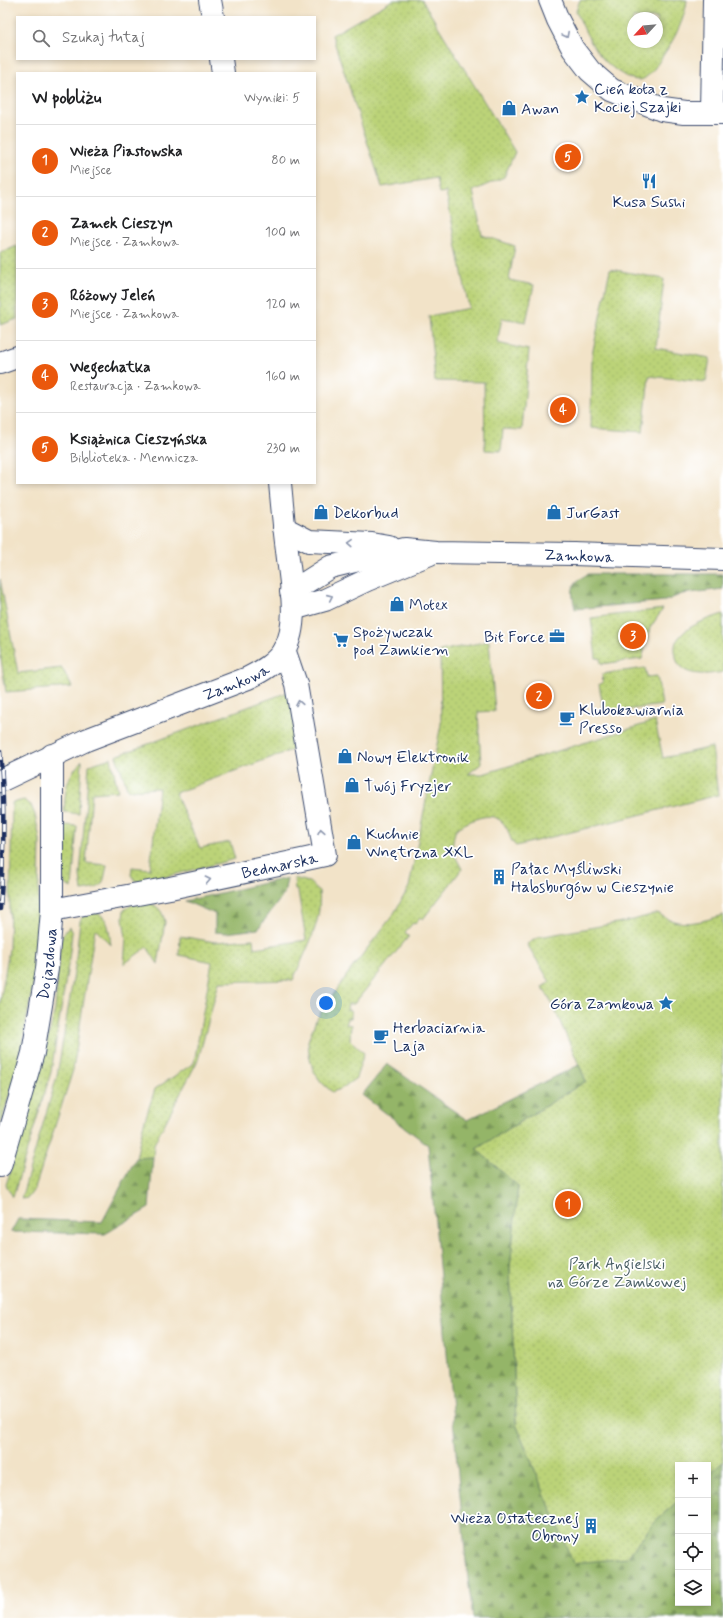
<!DOCTYPE html>
<html lang="pl">
<head>
<meta charset="utf-8">
<style>
	:root { --surface:#fff; --page:#f2f2f2; --text:#202124; --muted:#757577; --line:#e0e0e0; --accent:#ea580c }
	body { margin:0; font-family:Mynerve,sans-serif; background:var(--page); color:var(--text) }
	.controls { position:absolute; right:12px; bottom:12px; display:grid; overflow:hidden; border-radius:0px; box-shadow:0 2px 6px #0003 }
	.controls button { width:36px; height:36px; display:grid; place-items:center; padding:0; border:0; border-bottom:1px solid var(--line); background:var(--surface); color:var(--text); font:20px sans-serif }
	.compass { position:absolute; left:627px; top:12px; width:36px; height:36px; border-radius:50%; background:var(--surface); box-shadow:0 2px 6px #0003; rotate:244deg }
	.you { position:absolute; left:326px; top:1003px; width:14px; height:14px; margin:-10px; border:3px solid #fff; border-radius:50%; background:#1a73e8; box-shadow:0 0 0 6px #1a73e833 }
	.badge { display:grid; place-items:center; width:26px; height:26px; border-radius:50%; background:var(--accent); color:#fff; font-size:13px; font-weight:700 }
	.pin { position:absolute; translate:-50% -50%; border:2px solid #fff; box-shadow:0 1px 4px #0006 }
	.list { margin:0; padding:0; list-style:none }
	h2 { display:flex; justify-content:space-between; align-items:center; height:52px; margin:0; padding:0 16px; font-size:17px }
	h2 small { font-size:13px; font-weight:400; color:var(--muted) }
	.list li { display:grid; grid-template-columns:26px 1fr auto; gap:12px; align-items:center; box-sizing:border-box; height:72px; padding:0 16px; border-top:1px solid var(--line) }
	.list b { display:block; font-size:15px; white-space:nowrap }
	.list p { margin:0; font-size:13px; white-space:nowrap; color:var(--muted) }
	.list em { font-size:13px; font-style:normal; color:var(--muted) }
	.icon { flex:none; width:22px; height:22px; fill:none; stroke:currentColor; stroke-width:2; stroke-linecap:round; stroke-linejoin:round }
	.map { position:relative; flex:none; width:723px; height:1618px; overflow:hidden }
	.search { position:absolute; background:var(--surface); box-shadow:0 2px 6px #0003; left:16px; top:16px; width:300px; height:44px; display:flex; align-items:center; gap:10px; box-sizing:border-box; padding:0 14px; border-radius:0px; color:var(--muted); font-size:15px }
	.panel { position:absolute; background:var(--surface); box-shadow:0 2px 6px #0003; left:16px; top:72px; width:300px; height:412px; border-radius:0px }
	.map>svg:first-child { display:block }
</style>
</head>
<body>
<div class="map">
<svg width="723" height="1618" viewBox="0 0 723 1618">
	<defs>
		<pattern id="green-dots" width="8" height="8" patternUnits="userSpaceOnUse"><rect width="8" height="8" fill="#bbd378"/><path d="M2 2h.1M6 6h.1" fill="none" stroke="#a0b56a" stroke-width="1.8" stroke-linecap="round"/></pattern>
		<pattern id="forest-firs" width="22" height="20" patternUnits="userSpaceOnUse"><rect width="22" height="20" fill="#94b568"/><path d="M5 1l3.5 6h-7zM16 11l3.5 6h-7z" fill="#789459"/></pattern>
	</defs>
	<rect width="100%" height="100%" fill="#fff"/>
	<filter id="ink" filterUnits="userSpaceOnUse"><feTurbulence type="fractalNoise" baseFrequency=".025" numOctaves="2"/><feDisplacementMap in="SourceGraphic" scale="8" xChannelSelector="R" yChannelSelector="G"/><feConvolveMatrix kernelMatrix="1 2 1 2 8 2 1 2 1" color-interpolation-filters="sRGB"/></filter>
	<filter id="wash" filterUnits="userSpaceOnUse"><feTurbulence type="fractalNoise" baseFrequency=".012" numOctaves="4" result="noise"/><feDisplacementMap in="SourceGraphic" scale="16" xChannelSelector="R" yChannelSelector="G"/><feGaussianBlur stdDeviation="0.9" result="paint"/><feColorMatrix in="noise" values="0 0 0 0 0 0 0 0 0 0 0 0 0 0 0 0 0 1.4 0 .05"/><feComposite in="paint" operator="in"/></filter>
	<g filter="url(#wash)">
		<rect width="100%" height="100%" fill="#f2e3c8"/>
		<path fill="url(#green-dots)" stroke="#6b816b" fill-rule="evenodd" d="M393,0H422L515,152L504,177L473,191L482,235L515,246L509,280L534,285L526,322L502,318L497,343L529,350L522,430L503,429L501,451L485,450L484,382L435,381L429,316L469,308L446,192L439,193L436,178L382,187L332,35Z
			M580,0H687C685,19 675,38 664,54C659,62 653,72 645,78C639,82 631,79 625,76C596,59 589,40 576,11ZM633,18H657V42H633Z
			M17,246V319L0,325V253Z
			M610,269L664,279L656,348L710,358L706,382L649,376L643,432L591,428L592,355Z
			M0,579L18,673L62,668L72,687L6,692L0,652Z
			M663,609L650,628L642,659L601,664L600,658H596L591,618Z
			M723,614V672C708,675 679,678 676,657C675,652 674,647 676,642C684,626 708,619 723,614Z
			M489,641L495,711L478,712L481,764L468,774H483L655,721L663,758L712,747L718,795L516,846C510,842 510,833 506,827C494,807 471,820 456,829C450,848 453,852 462,869L423,919L420,917L415,924L413,923L405,932L409,936L354,1004H348L347,1009L351,1011V1018H347L346,1024L351,1025L350,1040L364,1053L356,1078L341,1089L332,1092L321,1082L313,1070L309,1054L308,1041L316,1020L349,972L393,915L409,887L441,724L440,651Z
			M645,668L647,677L657,676L662,705L604,713L599,684L603,683L602,674Z
			M288,692L300,747L175,793L200,848L230,842L235,859L146,882L135,881L131,875L132,867L150,869L159,788L128,790L116,756Z
			M111,758L118,791L92,793L86,863L107,865C103,885 104,888 82,891L80,875L89,765Z
			M82,761L79,814L64,812C66,788 65,779 82,761Z
			M24,800L31,805L35,815L40,840L37,964L18,1066L0,1127V1003L9,949L12,803Z
			M65,825L77,826L72,888L64,884L63,875Z
			M294,878L309,882L319,891C323,922 305,952 293,980L219,982L198,1060L154,1144L153,1157L136,1158L143,1126L155,1089L194,1063L212,962L179,955L180,936L215,942L253,939L254,948L306,940L298,891L295,890Z
			M148,902C159,907 162,910 165,922L158,964L147,947L124,964L126,939L123,918L124,910L131,905Z
			M95,913C110,915 109,934 111,945L95,929L73,1070L35,1188L28,1198L21,1199L57,1076L75,967L80,921L82,917Z
			M658,913C679,929 700,922 723,915V1462L708,1475V1465H678V1501L654,1522L627,1558L573,1564L516,1424L510,1268L518,1186L476,1149L586,1081L551,1001L542,987L550,982L527,944L539,937L633,920Z
			M69,927L72,933L69,959L51,1072L13,1197L6,1185L41,1067L55,1009L60,944L63,934Z"/>
		<path fill="url(#forest-firs)" stroke="#587263" d="M588,574H723V589L682,594L665,601L575,609C571,590 570,583 588,574Z
			M287,878L284,894L258,929L226,933L215,932V914L185,901Z
			M387,1064L467,1120L579,1065L586,1081L476,1149L518,1186L510,1268L516,1424L573,1563L627,1558L654,1522L678,1501V1603H708V1475L723,1462V1618H473L466,1562L428,1145L362,1095Z
			M153,1157L149,1208L105,1234L11,1232L18,1219L102,1222L136,1158Z"/>
	</g>
	<g filter="url(#ink)">
		<g fill="none" stroke-linecap="round" stroke-linejoin="round">
			<g stroke="#3b4a6e" stroke-width="24">
				<g id="street">
					<path d="M550,0L558,20L573,49L590,71L612,90L662,110L684,113H723"/>
					<path d="M712,113L714,0"/>
					<path d="M0,363L17,357"/>
					<path d="M573,554L723,559"/>
					<path id="s1" d="M52,910L170,888L325,855L296,684L284,649"/>
					<path id="s2" d="M0,1166L33,1053L47,969L52,910V755"/>
				</g>
			</g>
			<g stroke="#3b4a6e" stroke-width="24">
				<g id="secondary">
					<path d="M210,0L213,17"/>
					<path d="M221,59L223,73"/>
					<path d="M284,528L309,541L372,544L389,547"/>
					<path d="M291,592L330,567L404,549L436,552L573,554"/>
					<path d="M293,609L325,600L367,580L430,554"/>
					<path id="s3" d="M0,781L86,740L248,678C262,671 275,664 284,650C300,624 290,580 287,550C284,528 282,505 280,483"/>
				</g>
			</g>
			<use href="#street" stroke="#fff" stroke-width="22"/>
			<use href="#secondary" stroke="#fff" stroke-width="22"/>
			<g stroke="#1b2f5e" stroke-width="4.5">
				<path id="rail" d="M0,751C5,803 4,856 0,909"/>
			</g>
			<use href="#rail" stroke="#fff" stroke-width="3" stroke-dasharray="9" stroke-linecap="butt"/>
		</g>
		<defs><path id="oneway-chevron" d="M-2-3.5L2.5 0L-2 3.5" fill="none" stroke-width="1.6" stroke-linecap="round" stroke-linejoin="round"/></defs>
		<g stroke="#8d97ae">
			<use href="#oneway-chevron" transform="translate(566 35) rotate(63)"/>
			<use href="#oneway-chevron" transform="translate(351 543) rotate(-177)"/>
			<use href="#oneway-chevron" transform="translate(330 597) rotate(-24)"/>
			<use href="#oneway-chevron" transform="translate(299 703) rotate(-100)"/>
			<use href="#oneway-chevron" transform="translate(321 831) rotate(-100)"/>
			<use href="#oneway-chevron" transform="translate(208 880) rotate(-12)"/>
		</g>
	</g>
	<defs>
		<g id="sight-bare" transform="scale(1.2)"><path d="M0-6L1.8-2.2L6-1.7L2.9 1.2L3.7 5.4L0 3.3L-3.7 5.4L-2.9 1.2L-6-1.7L-1.8-2.2Z" fill="#1f6fb2" stroke="#fff" stroke-width="2.5" paint-order="stroke"/></g>
		<g id="shop-bare" transform="scale(1.2)"><path d="M-5-2.5h2.3a2.7 3.5 0 0 1 5.4 0H5L5.5 6h-11ZM-1.5-2.5h3a1.5 2.3 0 0 0-3 0Z" fill="#1f6fb2" stroke="#fff" stroke-width="2.5" paint-order="stroke"/></g>
		<g id="restaurant-bare" transform="scale(1.2)"><path d="M-5-6h1v4h1v-4h1v4h1v-4h1v5L-1.5 .5V6h-2V.5L-5-1ZM5-6V6H3V1.5H1.5Q1.5-4 5-6Z" fill="#1f6fb2" stroke="#fff" stroke-width="2.5" paint-order="stroke"/></g>
		<g id="office-bare" transform="scale(1.2)"><path d="M-6-3h4V-5.5h4V-3h4V5H-6ZM-1-4.5V-3h2v-1.5ZM-6 0V1H6V0Z" fill="#1f6fb2" stroke="#fff" stroke-width="2.5" paint-order="stroke"/></g>
		<g id="supermarket-bare" transform="scale(1.2)"><path d="M-6-5.5h2.5l.6 2H6L4.5 2H-2.5L-4.4-4H-6ZM-1.5 3.2a1.3 1.3 0 1 0 .1 0ZM3 3.2a1.3 1.3 0 1 0 .1 0Z" fill="#1f6fb2" stroke="#fff" stroke-width="2.5" paint-order="stroke"/></g>
		<g id="cafe-bare" transform="scale(1.2)"><path d="M-5.5-4.5H6V0H3Q3 3.5 0 3.5H-2.5Q-5.5 3.5-5.5 0ZM3-3.2v2h1.7v-2ZM-6 4.5H4V6H-6Z" fill="#1f6fb2" stroke="#fff" stroke-width="2.5" paint-order="stroke"/></g>
		<g id="building-bare" transform="scale(1.2)"><path d="M-4-6H4V6H1V3H-1V6H-4ZM-2.5-4.3h1.7v1.8h-1.7ZM.8-4.3h1.7v1.8H.8ZM-2.5-1h1.7V.8h-1.7ZM.8-1h1.7V.8H.8Z" fill="#1f6fb2" stroke="#fff" stroke-width="2.5" paint-order="stroke"/></g>
	</defs>
	<g fill-rule="evenodd">
		<use href="#sight-bare" x="582" y="97"/>
		<use href="#shop-bare" x="509" y="108"/>
		<use href="#restaurant-bare" x="649" y="181"/>
		<use href="#shop-bare" x="321" y="512"/>
		<use href="#shop-bare" x="554" y="512"/>
		<use href="#shop-bare" x="397" y="604"/>
		<use href="#office-bare" x="557" y="636"/>
		<use href="#supermarket-bare" x="341" y="640"/>
		<use href="#cafe-bare" x="567" y="718"/>
		<use href="#shop-bare" x="345" y="756"/>
		<use href="#shop-bare" x="352" y="785"/>
		<use href="#shop-bare" x="354" y="842"/>
		<use href="#building-bare" x="499" y="877"/>
		<use href="#sight-bare" x="666" y="1003"/>
		<use href="#cafe-bare" x="381" y="1036"/>
		<use href="#building-bare" x="591" y="1526"/>
	</g>
	<g text-anchor="middle" stroke-width="3.5" stroke-linejoin="round" paint-order="stroke">
		<g font-size="16" fill="#1b2f5e" stroke="#fff" text-anchor="start">
			<text x="594" y="94">Cień kota z<tspan x="594" dy="18">Kociej Szajki</tspan></text>
			<text x="521" y="114">Awan</text>
			<text x="649" y="207" text-anchor="middle">Kusa Sushi</text>
			<text x="333" y="518">Dekorbud</text>
			<text x="566" y="518">JurGast</text>
			<text x="409" y="610">Motex</text>
			<text x="353" y="637">Spożywczak<tspan x="353" dy="18">pod Zamkiem</tspan></text>
			<text x="545" y="642" text-anchor="end">Bit Force</text>
			<text x="579" y="715">Klubokawiarnia<tspan x="579" dy="18">Presso</tspan></text>
			<text x="357" y="762">Nowy Elektronik</text>
			<text x="364" y="791">Twój Fryzjer</text>
			<text x="366" y="839">Kuchnie<tspan x="366" dy="18">Wnętrzna XXL</tspan></text>
			<text x="511" y="874">Pałac Myśliwski<tspan x="511" dy="18">Habsburgów w Cieszynie</tspan></text>
			<text x="654" y="1009" text-anchor="end">Góra Zamkowa</text>
			<text x="393" y="1033">Herbaciarnia<tspan x="393" dy="18">Laja</tspan></text>
			<text x="579" y="1523" text-anchor="end">Wieża Ostatecznej<tspan x="579" dy="18">Obrony</tspan></text>
		</g>
		<g font-size="16" fill="#1b2f5e" stroke="#fff">
			<text transform="translate(579 555) rotate(2)" y="6">Zamkowa</text>
			<text dy="6" stroke="none"><textPath href="#s3" startOffset="256">Zamkowa</textPath></text>
			<text dy="6" stroke="none"><textPath href="#s1" startOffset="232">Bednarska</textPath></text>
			<text dy="6" stroke="none"><textPath href="#s2" startOffset="208">Dojazdowa</textPath></text>
		</g>
		<g font-size="16" fill="#4b6066" stroke="#fff">
			<text x="617" y="1269">Park Angielski<tspan x="617" dy="18">na Górze Zamkowej</tspan></text>
		</g>
	</g>
</svg>
<div class="controls">
<button>+</button>
<button>−</button>
<button><svg class="icon" aria-label="locate" viewBox="0 0 24 24"><circle cx="12" cy="12" r="6"/><path d="M12 2v4M12 18v4M2 12h4M18 12h4"/></svg></button>
<button><svg class="icon" aria-label="layers" viewBox="0 0 24 24"><path d="M12 4l9 5-9 5-9-5zM3 14l9 5 9-5"/></svg></button>
</div>
<svg class="compass" viewBox="-18 -18 36 36"><path d="M0-13l5 13h-10z" fill="#e53935"/><path d="M0 13l5-13h-10z" fill="#757577"/></svg>
<div class="you"></div>
<div class="pin badge" style="left:568px;top:1204px">1</div>
<div class="pin badge" style="left:539px;top:696px">2</div>
<div class="pin badge" style="left:633px;top:636px">3</div>
<div class="pin badge" style="left:563px;top:410px">4</div>
<div class="pin badge" style="left:568px;top:157px">5</div>
<div class="search"><svg class="icon" aria-label="search" viewBox="0 0 24 24"><circle cx="10" cy="10" r="6"/><path d="M15 15l6 6"/></svg>Szukaj tutaj</div>
<section class="panel">
<h2>W pobliżu<small>Wyniki: 5</small></h2>
<ul class="list">
<li><span class="badge">1</span><div><b>Wieża Piastowska</b><p>Miejsce</p></div><em>80 m</em></li>
<li><span class="badge">2</span><div><b>Zamek Cieszyn</b><p>Miejsce · Zamkowa</p></div><em>100 m</em></li>
<li><span class="badge">3</span><div><b>Różowy Jeleń</b><p>Miejsce · Zamkowa</p></div><em>120 m</em></li>
<li><span class="badge">4</span><div><b>Wegechatka</b><p>Restauracja · Zamkowa</p></div><em>160 m</em></li>
<li><span class="badge">5</span><div><b>Książnica Cieszyńska</b><p>Biblioteka · Mennicza</p></div><em>230 m</em></li>
</ul>
</section>
</div>
</body>
</html>
